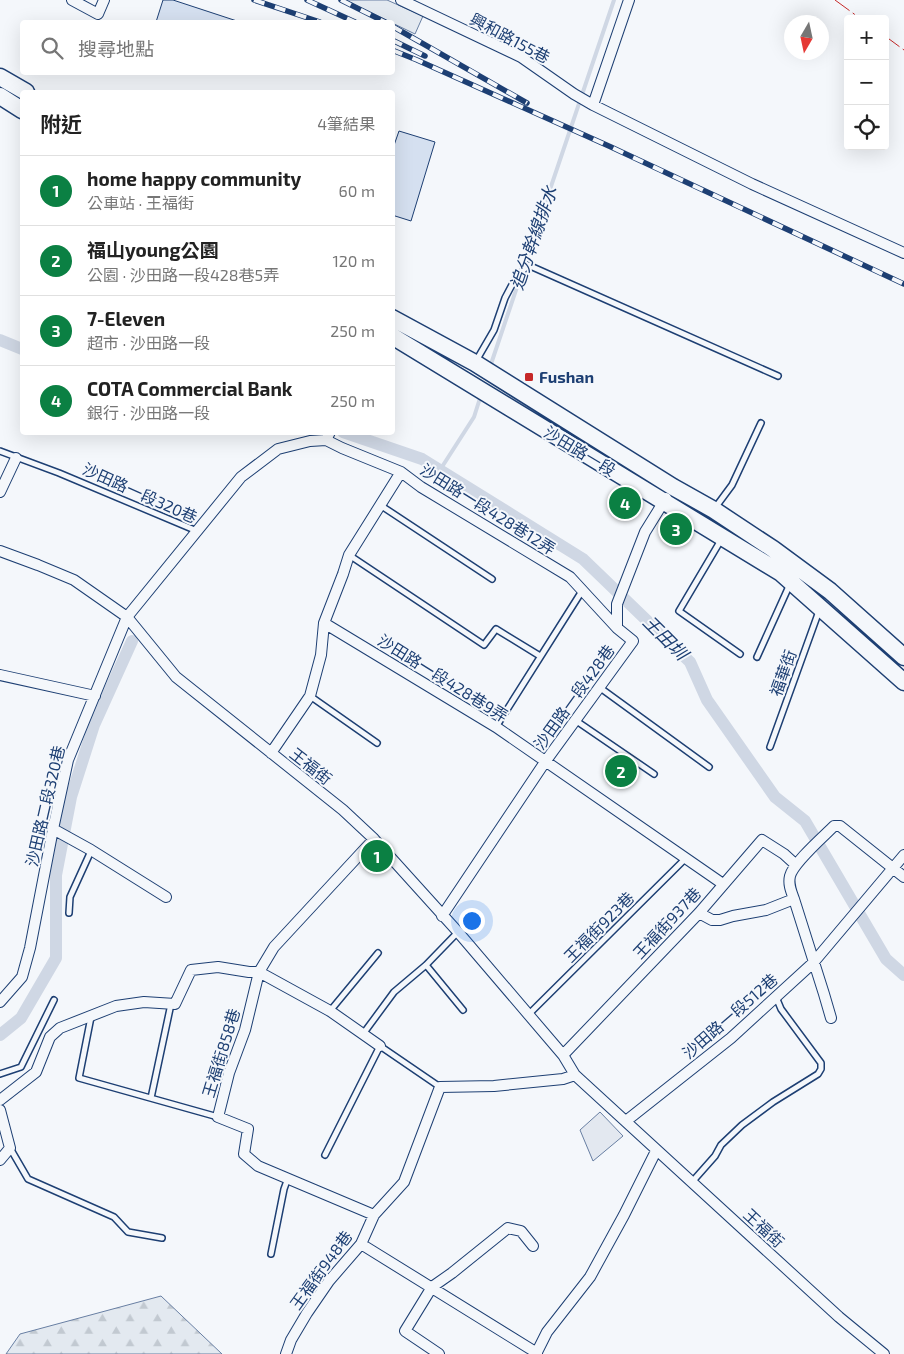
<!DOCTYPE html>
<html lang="zh-TW">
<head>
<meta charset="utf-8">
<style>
	:root { --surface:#fff; --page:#f2f2f2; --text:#222; --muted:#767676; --line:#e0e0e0; --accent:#0b8043 }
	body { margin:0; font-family:"Exo 2","Noto Sans TC",sans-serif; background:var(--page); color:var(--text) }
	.controls { position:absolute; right:15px; top:15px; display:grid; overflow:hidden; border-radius:5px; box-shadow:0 5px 20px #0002 }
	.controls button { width:45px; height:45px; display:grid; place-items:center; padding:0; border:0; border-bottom:1px solid var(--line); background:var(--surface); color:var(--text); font:25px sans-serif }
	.compass { position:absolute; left:784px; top:15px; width:45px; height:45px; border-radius:50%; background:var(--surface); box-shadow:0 5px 20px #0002; rotate:189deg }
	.you { position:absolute; left:471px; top:920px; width:18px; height:18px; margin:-12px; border:4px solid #fff; border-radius:50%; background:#1a73e8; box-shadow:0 0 0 8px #1a73e833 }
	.badge { display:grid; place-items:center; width:32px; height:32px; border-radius:50%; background:var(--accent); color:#fff; font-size:16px; font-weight:700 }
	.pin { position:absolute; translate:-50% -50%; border:2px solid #fff; box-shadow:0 1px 5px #0006 }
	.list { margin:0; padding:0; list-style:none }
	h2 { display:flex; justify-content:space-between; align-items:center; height:65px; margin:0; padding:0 20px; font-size:21px }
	h2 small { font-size:16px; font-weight:400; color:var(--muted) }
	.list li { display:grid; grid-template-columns:32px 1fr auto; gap:15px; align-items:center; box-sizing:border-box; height:70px; padding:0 20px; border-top:1px solid var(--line) }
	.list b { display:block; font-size:19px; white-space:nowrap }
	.list p { margin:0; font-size:16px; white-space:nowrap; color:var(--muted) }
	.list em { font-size:16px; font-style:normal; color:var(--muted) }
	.icon { flex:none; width:28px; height:28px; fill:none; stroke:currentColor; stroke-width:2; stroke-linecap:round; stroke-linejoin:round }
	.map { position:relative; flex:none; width:904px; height:1354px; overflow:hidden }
	.search { position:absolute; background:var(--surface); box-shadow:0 5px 20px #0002; left:20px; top:20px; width:375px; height:55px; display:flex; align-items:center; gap:12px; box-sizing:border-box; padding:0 18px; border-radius:5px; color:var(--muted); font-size:19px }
	.panel { position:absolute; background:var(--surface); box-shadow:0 5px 20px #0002; left:20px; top:90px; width:375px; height:345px; border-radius:5px }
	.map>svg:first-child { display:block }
</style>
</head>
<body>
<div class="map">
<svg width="904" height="1354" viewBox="0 0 904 1354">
	<defs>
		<pattern id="forest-firs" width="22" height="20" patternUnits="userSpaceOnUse" patternTransform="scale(1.25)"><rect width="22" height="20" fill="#e3e9f0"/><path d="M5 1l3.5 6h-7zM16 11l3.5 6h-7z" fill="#c2c9d1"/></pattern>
	</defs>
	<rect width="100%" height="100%" fill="#f4f7fb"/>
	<path fill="#e3e9f0" stroke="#687fa3" d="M345,0H387L423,16L415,34Z"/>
	<path fill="url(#forest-firs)" stroke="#687fa3" d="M161,1296L222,1354H6L20,1334Z"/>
	<path fill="#e3e8f0" stroke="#687fa3" d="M600,1112L623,1136L593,1161L580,1130Z"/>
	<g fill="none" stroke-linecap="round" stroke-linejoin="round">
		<path stroke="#cfd7e4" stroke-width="4" d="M490,367L614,0
			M440,470L474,417L481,395"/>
		<path stroke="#cfd7e4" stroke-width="12" d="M0,340L22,349
			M343,432L422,459L583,559L690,662L707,700L775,797L805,821L886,959L904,975
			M0,1035L21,1018L56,958V875L71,797L94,725L132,641"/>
	</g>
	<path fill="#d5e0f0" stroke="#1d3f73" d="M163,0H173L240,22H156Z
		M399,131L435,142L411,221L392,215V151Z"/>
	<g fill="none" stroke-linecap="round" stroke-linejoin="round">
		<g stroke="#1d3f73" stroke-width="8">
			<path id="lane" d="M476,361L494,330L505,298L515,279L528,265L778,376
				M0,451L59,473L197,531
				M380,505L492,579
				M715,508L732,485L761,423
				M721,540L679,611L740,654
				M349,555L484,645L496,629L540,656
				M757,657L790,584
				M599,687L709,767
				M310,696L377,743
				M575,720L654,774
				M496,727L582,591
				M770,747L819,611
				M69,913L70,897L91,851
				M426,965L463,1010
				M330,1011L378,953
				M529,1014L686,858
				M91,1017L79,1078L218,1117
				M363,1034L394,992L426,965L458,932
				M0,1074L21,1067L54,1000
				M151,1098L171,1004
				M10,1148L28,1179L114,1217L128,1232L162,1238
				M325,1155L380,1046L440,1087
				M692,1182L715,1156L721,1145L742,1125L773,1102L818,1074L821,1069V1063L781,1009L776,997
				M271,1254L284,1189L288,1178"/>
		</g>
		<g stroke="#1d3f73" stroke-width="12">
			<path id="street" d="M72,0L98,14L104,0
				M401,0L521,57L574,94L593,105L752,184L904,253
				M593,105L629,0
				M326,440L342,448L401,472L421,487L570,577L617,628
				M0,492L16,458
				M0,551L38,565L74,580L127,617L176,677L343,810L374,839L458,932L563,1055L575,1075L839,1317L884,1354
				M324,623L496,727L723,884
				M0,675L95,696
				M271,753L310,696L321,655L324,623L343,574L349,555L401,472
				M53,829L91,850L166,897
				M794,899C791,891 788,884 790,876C793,863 823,837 834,826H840L904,877
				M699,913L712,920H720L733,916L766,910L794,899L824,994L831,1018
				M442,916L545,762L633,641L617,628V604L645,532L666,498
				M0,1002L22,977L30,948L53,829L68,760L127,617L241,477L278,449L310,441L326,440L330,432
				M563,1055L699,913L762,840L784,854L796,865
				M0,1100L36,1072L50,1037L60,1028L116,1006L144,1002L175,1004L191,970L218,967L249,972H259L330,1011L380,1046
				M0,1110L10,1148L0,1160
				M626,1121L731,1038L813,963L904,855
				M374,1215L258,1166L244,1154L248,1129L218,1117L229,1073L245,1030L259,972L274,947L374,839
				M361,1244L537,1353L535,1354
				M286,1354L291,1340L307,1313L329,1281L361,1244L374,1215L404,1182L440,1087L494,1086L563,1079L575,1075
				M439,1354L405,1331L432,1287L452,1273L508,1228L521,1231L533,1246
				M536,1354L547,1332L590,1277L624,1215L656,1151"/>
		</g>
		<g stroke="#1d3f73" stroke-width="19">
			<path id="primary" d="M0,77L26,92
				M0,96L22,110
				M392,318L475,363L673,487L714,510L773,549L830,591L904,657
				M392,336L781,573L904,682"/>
		</g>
		<use href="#lane" stroke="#f4f7fb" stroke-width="5"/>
		<use href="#street" stroke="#f4f7fb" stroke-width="10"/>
		<use href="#primary" stroke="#f4f7fb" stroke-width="16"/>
		<g stroke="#1d3f73" stroke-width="5.5">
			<path id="rail" d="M254,0L320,22
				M307,0L355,22
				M341,0L385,22
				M392,26L527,103
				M392,40L425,56
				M392,50L417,60L611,147L904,284"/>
		</g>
		<use href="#rail" stroke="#f4f7fb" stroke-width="4" stroke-dasharray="11" stroke-linecap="butt"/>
		<path stroke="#c62828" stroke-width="1" stroke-dasharray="18 4 2.5 4" stroke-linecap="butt" d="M835,0L861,19
			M885,36L904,50"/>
	</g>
	<rect fill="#c62828" stroke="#f4f7fb" stroke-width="2" x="524" y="372" width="10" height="10" rx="2.5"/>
	<g text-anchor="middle" stroke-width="4" stroke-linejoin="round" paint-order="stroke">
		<g font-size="16" fill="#1d3f73" stroke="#f4f7fb">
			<text transform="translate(510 38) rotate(28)" y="6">興和路155巷</text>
			<text transform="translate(580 451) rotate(31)" y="6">沙田路一段</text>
			<text transform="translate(140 493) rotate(24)" y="6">沙田路一段320巷</text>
			<text transform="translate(488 509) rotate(32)" y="6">沙田路一段428巷12弄</text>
			<text transform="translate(783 673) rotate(-70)" y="6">福華街</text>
			<text transform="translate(443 678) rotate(32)" y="6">沙田路一段428巷9弄</text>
			<text transform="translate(574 697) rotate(-54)" y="6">沙田路一段428巷</text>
			<text transform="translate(311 766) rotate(38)" y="6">王福街</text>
			<text transform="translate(45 806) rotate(-77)" y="6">沙田路二段320巷</text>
			<text transform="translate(667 923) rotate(-47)" y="6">王福街937巷</text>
			<text transform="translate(599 927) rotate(-45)" y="6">王福街923巷</text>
			<text transform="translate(730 1016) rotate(-41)" y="6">沙田路一段512巷</text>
			<text transform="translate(221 1053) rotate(-73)" y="6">王福街858巷</text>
			<text transform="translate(764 1228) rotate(43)" y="6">王福街</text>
			<text transform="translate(321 1270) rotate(-54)" y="6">王福街948巷</text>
		</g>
		<g font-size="16" font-weight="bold" fill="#1d3f73" stroke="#f4f7fb" text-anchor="start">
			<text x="539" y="383">Fushan</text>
		</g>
		<g font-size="18" font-style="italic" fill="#1d3f73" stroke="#f4f7fb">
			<text transform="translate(534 238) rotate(-71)" y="6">追分幹線排水</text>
			<text transform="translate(665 638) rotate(45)" y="6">王田圳</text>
		</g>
	</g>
</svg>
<div class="controls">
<button>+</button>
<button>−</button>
<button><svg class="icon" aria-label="locate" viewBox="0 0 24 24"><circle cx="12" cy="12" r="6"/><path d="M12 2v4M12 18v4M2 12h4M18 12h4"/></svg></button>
</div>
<svg class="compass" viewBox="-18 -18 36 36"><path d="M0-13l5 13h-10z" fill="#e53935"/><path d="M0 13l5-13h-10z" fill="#767676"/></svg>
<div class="you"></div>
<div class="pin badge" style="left:377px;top:856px">1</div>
<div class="pin badge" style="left:621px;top:771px">2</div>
<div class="pin badge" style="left:676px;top:529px">3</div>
<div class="pin badge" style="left:625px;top:503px">4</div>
<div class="search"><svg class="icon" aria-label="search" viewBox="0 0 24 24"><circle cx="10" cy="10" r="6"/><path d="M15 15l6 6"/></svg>搜尋地點</div>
<section class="panel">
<h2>附近<small>4筆結果</small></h2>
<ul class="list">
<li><span class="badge">1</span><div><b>home happy community</b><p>公車站 · 王福街</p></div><em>60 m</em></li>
<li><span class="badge">2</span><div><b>福山young公園</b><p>公園 · 沙田路一段428巷5弄</p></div><em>120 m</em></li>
<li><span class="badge">3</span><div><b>7-Eleven</b><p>超市 · 沙田路一段</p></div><em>250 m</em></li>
<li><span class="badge">4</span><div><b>COTA Commercial Bank</b><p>銀行 · 沙田路一段</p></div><em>250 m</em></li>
</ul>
</section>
</div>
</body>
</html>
